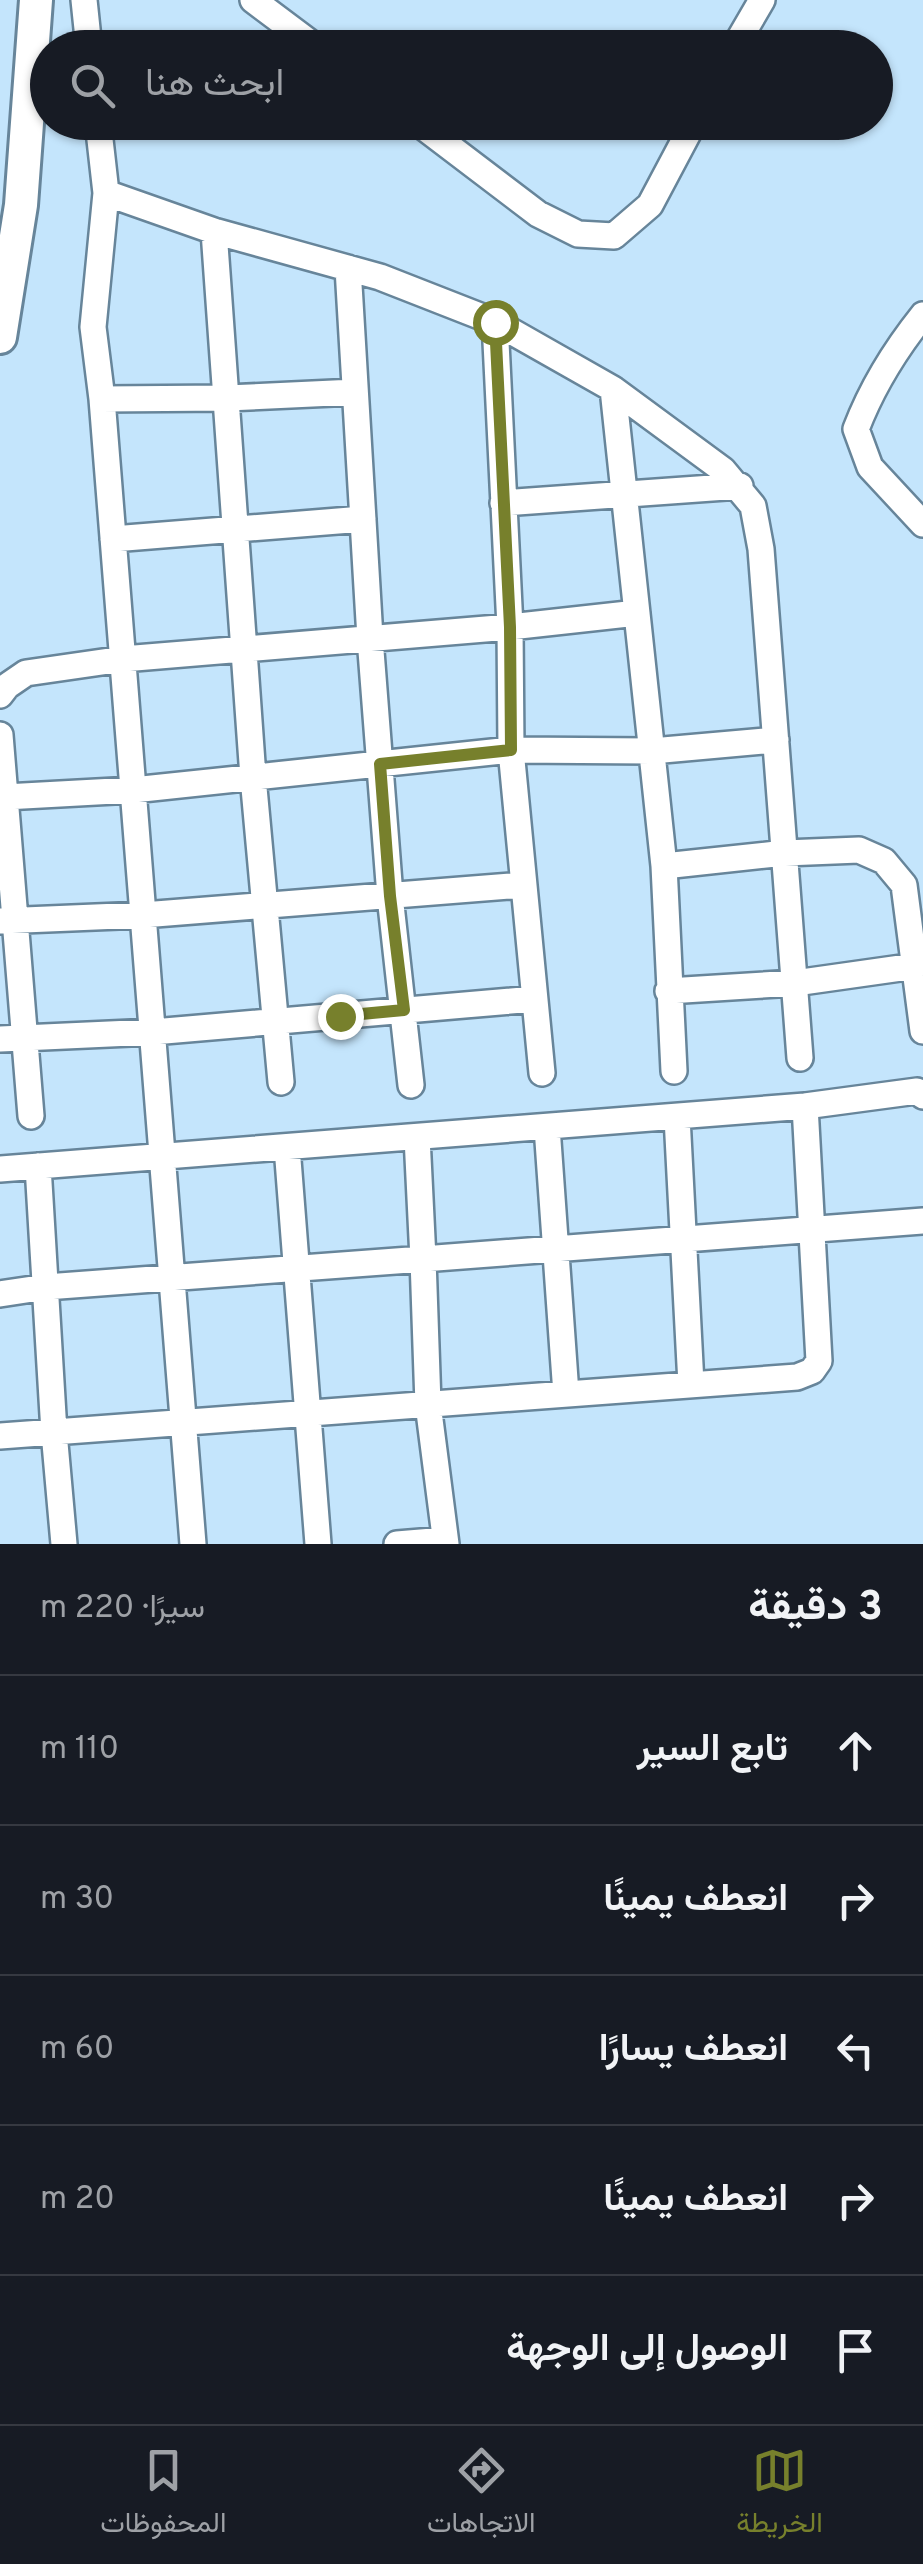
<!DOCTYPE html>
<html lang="ar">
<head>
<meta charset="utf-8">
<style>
	:root { --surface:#171b24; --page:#20242c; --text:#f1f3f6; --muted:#9ea1a6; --line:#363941; --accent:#77802c }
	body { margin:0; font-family:Overpass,Vazirmatn,sans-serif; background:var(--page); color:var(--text); direction:rtl }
	.stop { position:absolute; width:30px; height:30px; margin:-22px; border:8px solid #77802c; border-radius:50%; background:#fff }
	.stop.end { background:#77802c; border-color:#fff; box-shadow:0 2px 10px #0008 }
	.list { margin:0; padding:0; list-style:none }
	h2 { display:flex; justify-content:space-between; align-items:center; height:130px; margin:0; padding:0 40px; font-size:42px }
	h2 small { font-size:32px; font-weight:400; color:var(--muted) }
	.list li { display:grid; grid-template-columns:65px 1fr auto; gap:30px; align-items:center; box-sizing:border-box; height:150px; padding:0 40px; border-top:2px solid var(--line) }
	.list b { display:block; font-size:38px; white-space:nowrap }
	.list em { font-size:32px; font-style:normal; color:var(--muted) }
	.icon { flex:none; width:55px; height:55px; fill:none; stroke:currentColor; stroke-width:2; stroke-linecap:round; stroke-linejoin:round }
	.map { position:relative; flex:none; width:923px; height:1544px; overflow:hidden; direction:ltr }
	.search { position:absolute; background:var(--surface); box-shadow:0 2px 8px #0004; left:30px; right:30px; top:30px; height:110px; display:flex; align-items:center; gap:25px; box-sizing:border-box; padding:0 35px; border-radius:55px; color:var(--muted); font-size:38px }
	.sheet { height:880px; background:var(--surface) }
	nav { display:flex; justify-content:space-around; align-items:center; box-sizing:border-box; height:140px; border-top:2px solid var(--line); background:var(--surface); font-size:28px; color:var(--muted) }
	nav a { display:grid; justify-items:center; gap:5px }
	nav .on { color:var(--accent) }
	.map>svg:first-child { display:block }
</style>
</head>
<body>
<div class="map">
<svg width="923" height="1544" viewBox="0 0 923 1544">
	<rect width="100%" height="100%" fill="#c4e5fc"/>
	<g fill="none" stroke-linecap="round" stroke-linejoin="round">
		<g stroke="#67859a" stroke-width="30">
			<path id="minor" d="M84,0L89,48
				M253,0L317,48
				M734,48L762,0
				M98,122L106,193L93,327L102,399L193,1544
				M417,122L538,214L578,234L614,236L650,205L694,122
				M106,193L214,231L380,277L495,322L613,389L723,470L753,506L761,549L800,1058
				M214,231L253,777L281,1082
				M348,268L370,638L390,896L411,1085
				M923,315C895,350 872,387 856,429L870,467L923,524
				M495,322L510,627L511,750L542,1073
				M613,389L664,866L674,1071
				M102,399L227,398L355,392
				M503,503L740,486
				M113,539L363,519
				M0,695L7,686L26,673L123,659L510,627L637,613
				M0,735L31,1116
				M5,797L133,790L511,750L652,751L776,740
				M664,866L785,853L859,850L884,861L904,885L923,1031
				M0,921L143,915L523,885
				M668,991L795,983L915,966
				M0,1039L153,1032L534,999
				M677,1117L691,1384
				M547,1127L566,1394
				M287,1147L318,1544
				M38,1166L54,1432L64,1544
				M0,1169L805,1106L917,1091L923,1096
				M0,1294L46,1287L423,1259L417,1137
				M0,1436L797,1377L812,1371L819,1361L805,1106
				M397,1544L445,1540
				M446,1544L428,1404L423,1259L923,1221"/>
		</g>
		<g stroke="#67859a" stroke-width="38">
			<path id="major" d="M0,337L21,205L36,0"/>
		</g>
		<use href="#minor" stroke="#fff" stroke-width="25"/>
		<use href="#major" stroke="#fff" stroke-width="32"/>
	</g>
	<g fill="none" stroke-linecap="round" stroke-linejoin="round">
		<path stroke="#77802c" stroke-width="12" d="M340,1016L404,1010L390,896L380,764L511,750L510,627L495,322"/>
	</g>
</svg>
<div class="stop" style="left:495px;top:322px"></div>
<div class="stop end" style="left:340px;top:1016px"></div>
<div class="search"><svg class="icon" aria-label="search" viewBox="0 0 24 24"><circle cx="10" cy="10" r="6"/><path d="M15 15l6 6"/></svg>ابحث هنا</div>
</div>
<section class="sheet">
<h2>3 دقيقة<small>سيرًا · 220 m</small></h2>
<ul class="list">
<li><svg class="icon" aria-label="ahead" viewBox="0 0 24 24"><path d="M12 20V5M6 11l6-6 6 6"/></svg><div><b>تابع السير</b></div><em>110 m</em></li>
<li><svg class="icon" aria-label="right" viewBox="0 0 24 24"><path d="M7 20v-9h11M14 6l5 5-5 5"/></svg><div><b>انعطف يمينًا</b></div><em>30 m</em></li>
<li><svg class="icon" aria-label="left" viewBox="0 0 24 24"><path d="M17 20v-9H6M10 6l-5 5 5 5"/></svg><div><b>انعطف يسارًا</b></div><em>60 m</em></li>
<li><svg class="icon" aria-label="right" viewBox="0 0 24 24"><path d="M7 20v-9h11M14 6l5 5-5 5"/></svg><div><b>انعطف يمينًا</b></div><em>20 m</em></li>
<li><svg class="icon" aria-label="arrive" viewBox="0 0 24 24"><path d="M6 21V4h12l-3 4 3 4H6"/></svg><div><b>الوصول إلى الوجهة</b></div></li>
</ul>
</section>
<nav>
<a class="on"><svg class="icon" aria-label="map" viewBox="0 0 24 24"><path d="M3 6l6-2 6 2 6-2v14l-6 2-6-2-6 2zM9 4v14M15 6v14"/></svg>الخريطة</a>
<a><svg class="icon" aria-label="directions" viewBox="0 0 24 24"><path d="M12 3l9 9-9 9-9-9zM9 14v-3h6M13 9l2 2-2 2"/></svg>الاتجاهات</a>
<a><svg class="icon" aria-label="saved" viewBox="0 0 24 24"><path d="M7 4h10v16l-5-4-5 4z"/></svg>المحفوظات</a>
</nav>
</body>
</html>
